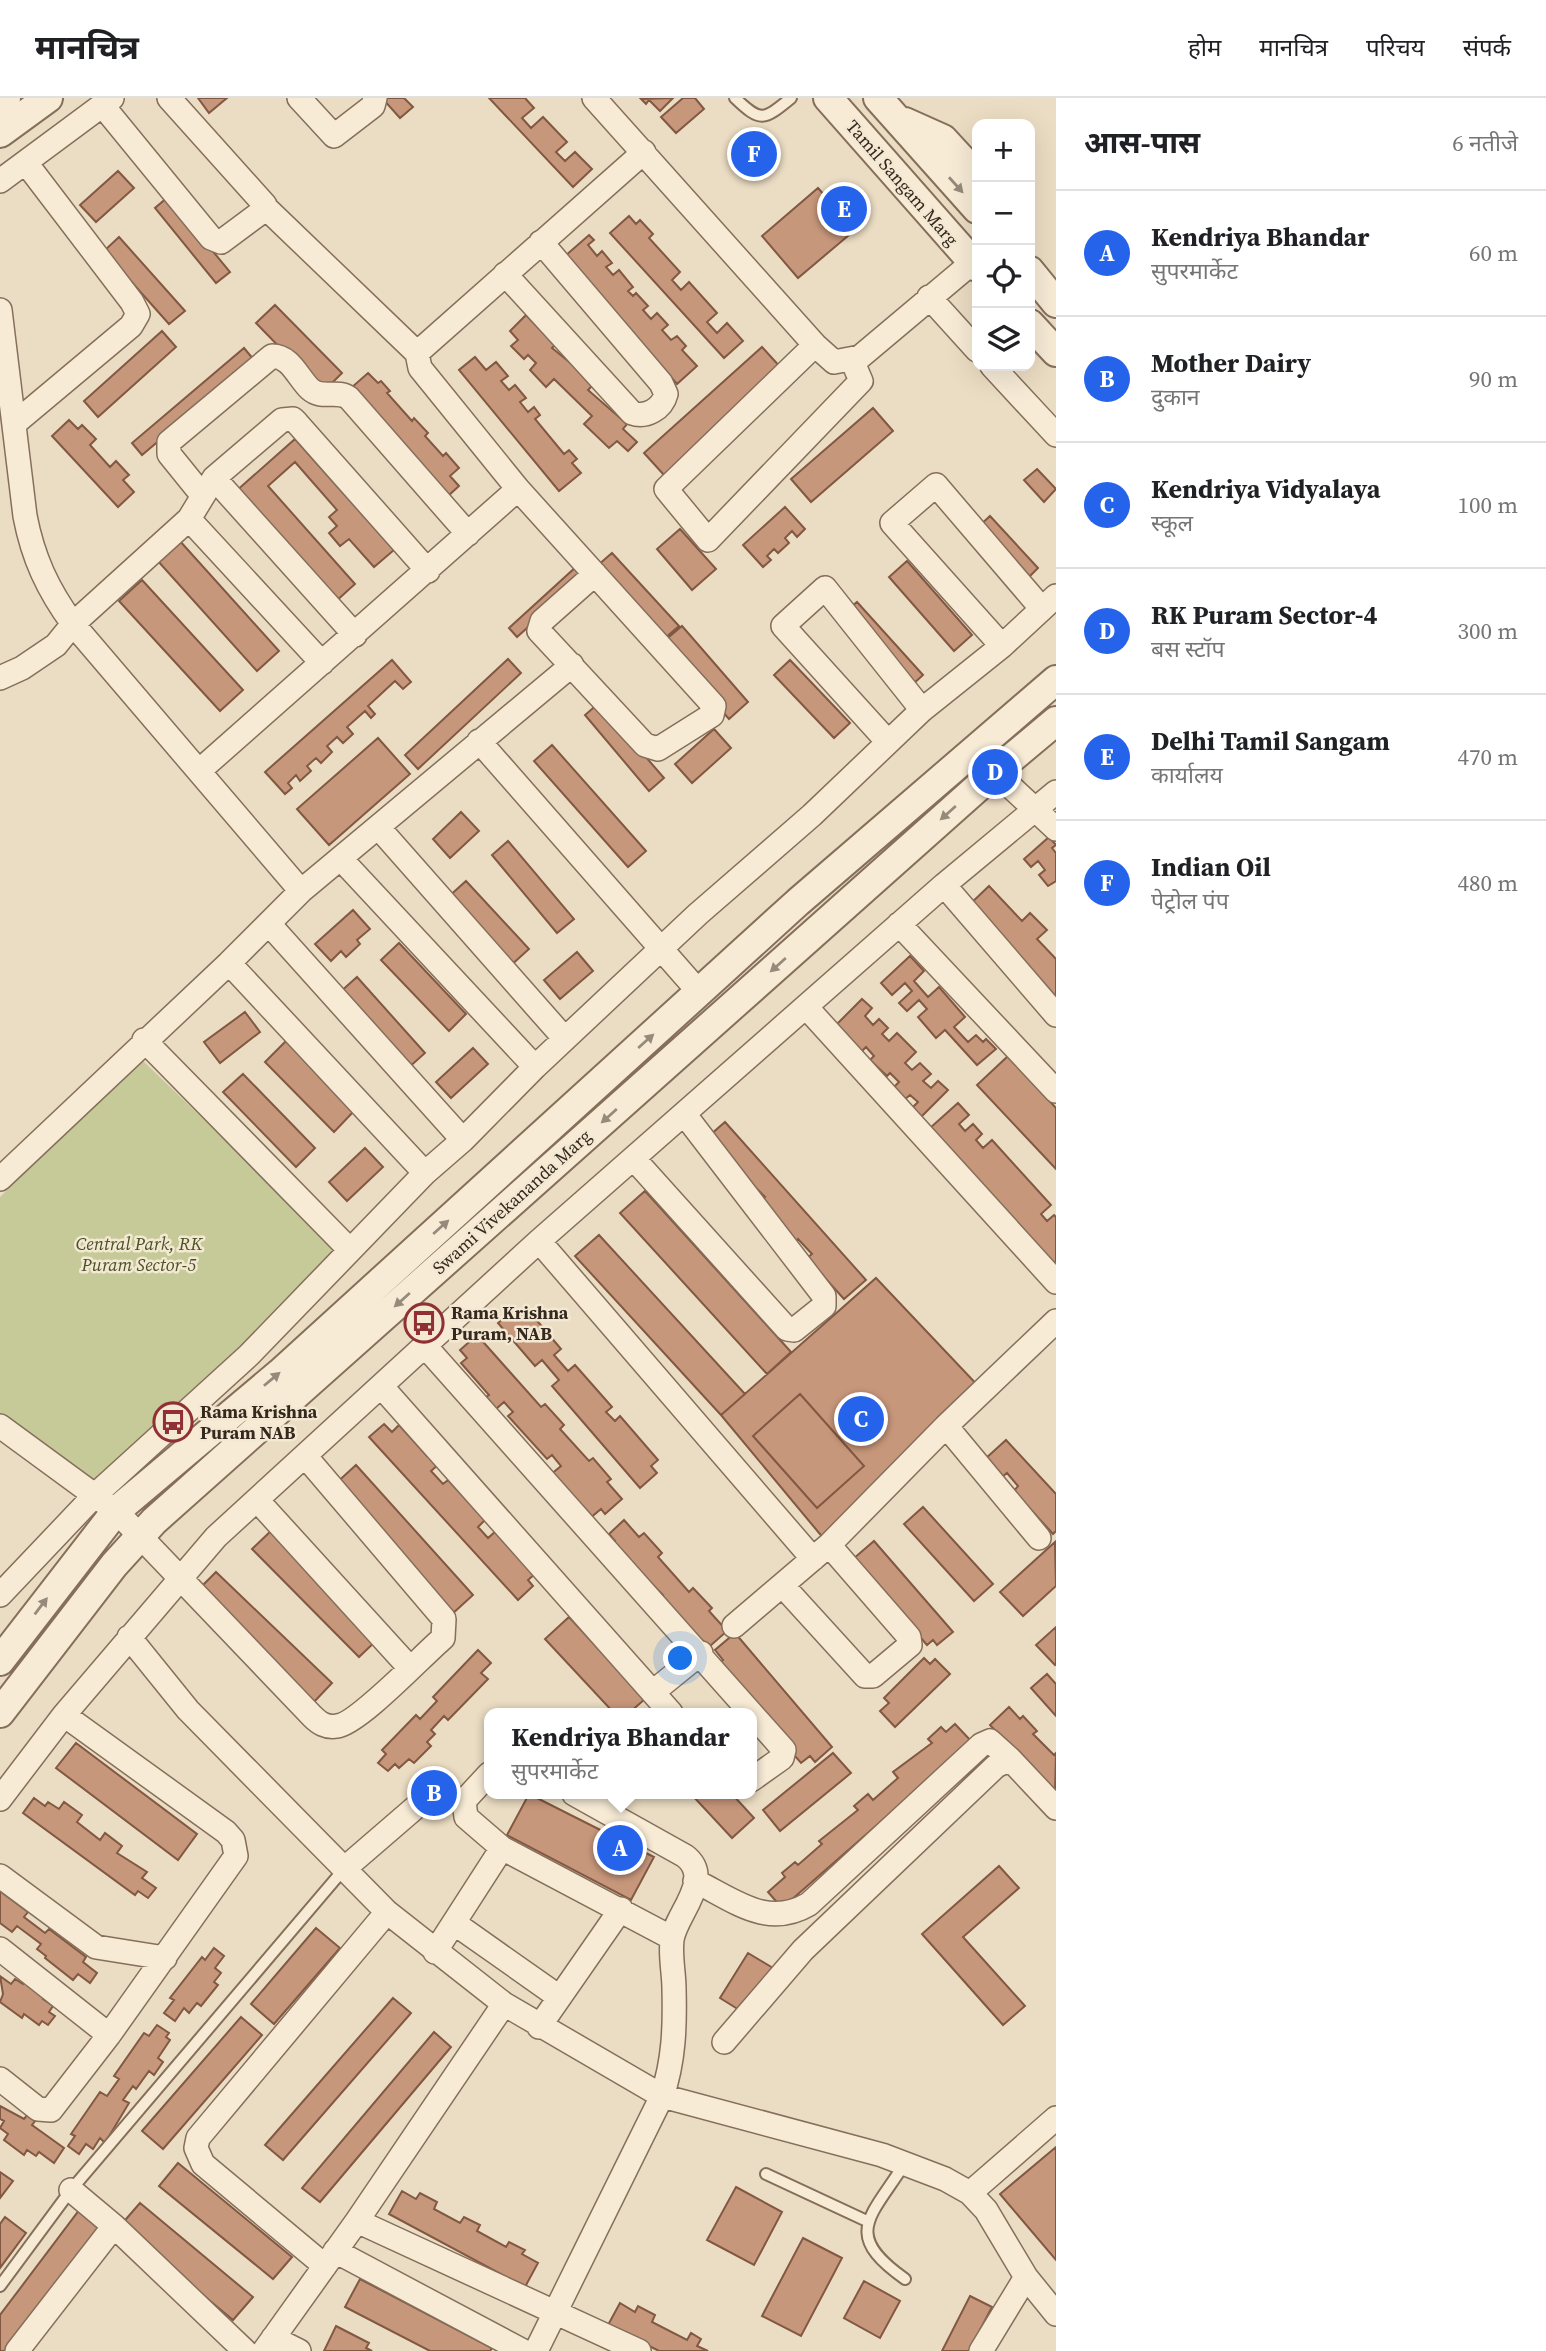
<!DOCTYPE html>
<html lang="hi">
<head>
<meta charset="utf-8">
<style>
	:root { --surface:#fff; --page:#f6f6f6; --text:#202124; --muted:#757577; --line:#e0e0e0; --accent:#2563eb }
	body { margin:0; font-family:"Source Serif 4","Noto Sans Devanagari",serif; background:var(--page); color:var(--text) }
	.controls { position:absolute; right:21px; top:21px; display:grid; overflow:hidden; border-radius:14px; box-shadow:0 7px 28px #0002 }
	.controls button { width:63px; height:63px; display:grid; place-items:center; padding:0; border:0; border-bottom:2px solid var(--line); background:var(--surface); color:var(--text); font:35px sans-serif }
	.you { position:absolute; left:681px; top:1561px; width:24px; height:24px; margin:-18px; border:5px solid #fff; border-radius:50%; background:#1a73e8; box-shadow:0 0 0 10px #1a73e833 }
	.badge { display:grid; place-items:center; width:46px; height:46px; border-radius:50%; background:var(--accent); color:#fff; font-size:23px; font-weight:700 }
	.pin { position:absolute; translate:-50% -50%; border:4px solid #fff; box-shadow:0 2px 7px #0006 }
	.popup { position:absolute; left:484px; top:1610px; width:273px; height:91px; box-sizing:border-box; display:grid; place-content:center; border-radius:14px; background:var(--surface); filter:drop-shadow(0 2px 5px #0005); font-size:23px; white-space:nowrap; color:var(--muted) }
	.popup b { font-size:26px; color:var(--text) }
	.popup::after { content:''; position:absolute; left:50%; top:100%; margin-left:-14px; border:14px solid transparent; border-top-color:var(--surface) }
	.list { margin:0; padding:0; list-style:none }
	h2 { display:flex; justify-content:space-between; align-items:center; height:91px; margin:0; padding:0 28px; font-size:30px }
	h2 small { font-size:23px; font-weight:400; color:var(--muted) }
	.list li { display:grid; grid-template-columns:46px 1fr auto; gap:21px; align-items:center; box-sizing:border-box; height:126px; padding:0 28px; border-top:2px solid var(--line) }
	.list b { display:block; font-size:26px; white-space:nowrap }
	.list p { margin:0; font-size:23px; white-space:nowrap; color:var(--muted) }
	.list em { font-size:23px; font-style:normal; color:var(--muted) }
	.icon { flex:none; width:38px; height:38px; fill:none; stroke:currentColor; stroke-width:2; stroke-linecap:round; stroke-linejoin:round }
	.map { position:relative; flex:none; width:1056px; height:2253px; overflow:hidden }
	header { display:flex; align-items:center; gap:42px; box-sizing:border-box; height:98px; padding:0 35px; background:var(--surface); border-bottom:2px solid var(--line) }
	header strong { font-size:33px }
	nav { display:flex; gap:38px; margin-inline-start:auto; font-size:24px }
	main { display:flex }
	aside { flex:1; background:var(--surface) }
	.map>svg:first-child { display:block }
</style>
</head>
<body>
<header>
<strong>मानचित्र</strong>
<nav><a>होम</a><a>मानचित्र</a><a>परिचय</a><a>संपर्क</a></nav>
</header>
<main>
<div class="map">
<svg width="1056" height="2253" viewBox="0 0 1056 2253">
	<rect width="100%" height="100%" fill="#ebddc3"/>
	<path fill="#c6c998" d="M142,962L343,1155L88,1393L0,1322V1099Z"/>
	<path fill="#c7977b" stroke="#825842" stroke-width="2" d="M198,0H227L209,15Z
		M382,0H404L413,9L400,20Z
		M489,0H525L534,10L522,20L531,30L543,19L567,44L556,54L565,63L575,54L592,71L573,89Z
		M673,0L660,13L649,2L646,6L641,1Z
		M683,0H695L704,11L676,35L661,19Z
		M118,73L134,90L96,124L80,107Z
		M818,90L855,132L798,180L762,138Z
		M168,99L230,174L216,185L155,110Z
		M629,118L636,126L640,122L653,136L649,140L680,174L672,182L681,192L689,184L717,215L707,224L717,235L727,225L743,243L724,260L610,135Z
		M589,137L594,142L588,147L597,158L602,153L612,165L606,169L613,177L619,172L633,189L628,193L633,198L636,195L648,208L643,212L651,221L657,215L668,227L662,232L671,242L677,238L686,248L682,252L697,268L677,286L565,158Z
		M119,139L185,213L169,226L104,153Z
		M275,207L342,275L323,294L256,225Z
		M526,217L555,247L552,250L595,285L588,292L627,326L623,331L637,344L628,353L617,343L609,350L584,326L592,318L554,281L546,289L530,272L536,265L528,257L524,261L511,248L518,242L510,233Z
		M162,233L176,249L98,319L84,303Z
		M762,249L782,271L664,377L644,355Z
		M244,250L254,262L142,357L132,345Z
		M475,259L486,272L496,264L508,278L501,283L509,292L515,287L526,300L520,304L528,314L534,309L540,317L535,321L564,356L569,352L577,361L572,365L581,375L559,393L459,272Z
		M368,275L378,285L381,283L390,293L387,295L412,323L414,320L428,335L425,338L443,358L446,355L459,370L450,378L459,388L448,398L351,290Z
		M873,310L893,333L811,404L791,381Z
		M69,322L78,331L82,327L96,341L90,347L110,369L116,363L129,377L123,382L134,394L118,409L52,338Z
		M295,341L394,452L374,469L349,441L340,448L329,435L337,428L329,419L337,412L295,364L268,388L355,486L334,505L235,394Z
		M1037,371L1056,391L1044,404L1024,382Z
		M785,409L805,431L797,439L792,433L785,440L789,445L778,455L774,451L767,458L771,462L763,469L743,447Z
		M990,418L1038,470L1026,482L978,429Z
		M680,431L716,471L692,492L657,451Z
		M179,442L279,553L257,573L157,462Z
		M612,455L679,528L664,541L597,468Z
		M907,463L972,537L954,553L889,479Z
		M577,468L586,477L517,539L509,530Z
		M142,482L243,592L220,613L119,503Z
		M857,504L923,577L912,587L845,514Z
		M682,528L748,604L729,621L663,544Z
		M508,561L521,575L418,671L405,657Z
		M392,562L411,584L403,591L395,583L368,608L375,616L371,620L365,613L347,629L353,636L343,645L337,639L327,648L332,654L321,665L316,660L307,668L311,673L300,683L296,677L288,685L292,690L285,696L265,674Z
		M790,562L850,625L834,640L774,577Z
		M599,605L664,680L649,693L585,617Z
		M714,631L731,650L692,685L675,666Z
		M378,640L410,676L329,747L297,711Z
		M552,647L646,753L628,769L534,663Z
		M461,714L479,733L450,760L433,741Z
		M1049,739L1056,747L1052,750L1056,755V783L1048,788L1039,777L1045,772L1038,763L1031,769L1024,761Z
		M508,743L574,821L557,835L492,757Z
		M466,783L529,851L509,869L446,801Z
		M989,788L1022,823L1030,815L1047,832L1037,841L1056,861V902L967,809Z
		M353,812L370,831L357,842L360,846L346,859L341,853L331,863L315,846Z
		M399,845L466,916L449,933L381,862Z
		M577,854L593,873L560,901L544,882Z
		M910,858L924,873L914,883L928,899L939,889L965,919L954,929L968,944L976,937L983,944L986,941L996,951L977,967L945,932L936,940L918,919L927,911L919,902L907,913L899,905L912,893L905,885L892,897L881,885Z
		M357,879L425,955L407,971L339,895Z
		M862,901L872,910L865,918L873,927L879,921L888,930L882,936L889,943L897,935L916,954L905,965L912,972L920,965L931,976L923,983L931,990L938,983L948,992L921,1019L912,1010L918,1004L910,997L904,1002L892,991L899,984L890,975L887,978L870,962L874,958L866,949L857,958L831,932Z
		M245,914L260,934L220,965L204,944Z
		M287,942L355,1012L334,1034L265,964Z
		M473,950L488,966L451,1000L436,984Z
		M1008,958L1056,1010V1071L977,987Z
		M243,976L315,1050L296,1069L223,994Z
		M958,1005L969,1017L959,1026L965,1033L973,1026L982,1036L976,1042L983,1050L992,1042L1051,1107L1041,1116L1047,1123L1054,1117L1056,1119V1163L1052,1166L930,1030Z
		M725,1024L866,1182L844,1201L807,1160L812,1156L798,1141L794,1145L758,1105L765,1099L751,1085L747,1089L709,1038Z
		M365,1050L383,1069L347,1103L329,1084Z
		M645,1093L791,1254L767,1276L620,1115Z
		M599,1137L745,1296L721,1317L575,1158Z
		M876,1180L983,1293L829,1447L721,1317Z
		M513,1212L519,1219L528,1212L561,1251L554,1257L568,1273L575,1267L612,1309L606,1314L615,1323L620,1318L658,1362L651,1368L657,1375L640,1390L552,1288L559,1282L542,1262L535,1268L498,1225Z
		M477,1237L541,1309L545,1306L564,1327L560,1331L589,1363L593,1360L611,1381L607,1384L622,1401L605,1416L601,1411L589,1421L550,1377L561,1368L552,1357L547,1361L508,1318L513,1314L504,1304L496,1311L486,1299L489,1297L461,1265L467,1260L460,1252Z
		M800,1296L864,1368L817,1410L753,1338Z
		M384,1326L392,1334L399,1327L427,1358L429,1356L439,1366L431,1373L443,1386L448,1382L485,1422L478,1429L488,1440L496,1433L536,1475L528,1482L533,1488L518,1502L369,1339Z
		M1006,1342L1056,1396V1433L1053,1436L1014,1393L1018,1388L1007,1375L1002,1379L985,1361Z
		M356,1367L473,1497L451,1517L333,1388Z
		M923,1409L993,1486L974,1503L904,1426Z
		M624,1422L639,1439L644,1435L662,1455L658,1459L689,1494L693,1490L712,1510L709,1513L727,1533L709,1549L702,1542L696,1548L656,1504L663,1497L653,1487L647,1492L608,1449L615,1443L609,1436Z
		M273,1431L380,1539L359,1559L252,1451Z
		M874,1443L953,1534L937,1547L933,1542L927,1547L853,1461Z
		M1055,1444L1056,1488L1023,1518L1000,1494Z
		M216,1474L332,1585L313,1605L196,1494Z
		M569,1519L645,1601L629,1615H614L545,1541Z
		M1056,1529V1566L1055,1567L1036,1547Z
		M735,1535L832,1649L815,1664L810,1658L801,1665L717,1568L723,1562L715,1552Z
		M478,1552L491,1565L481,1575L488,1581L448,1622L444,1618L431,1632L435,1636L427,1644L431,1648L414,1665L409,1661L399,1670L395,1666L388,1673L378,1665L386,1656L382,1652L416,1617L420,1621L437,1603L433,1599Z
		M924,1560L930,1566L935,1561L950,1576L895,1629L880,1613L889,1605L884,1600Z
		M1047,1576L1056,1586V1618L1031,1590Z
		M1009,1609L1020,1621L1023,1618L1037,1633L1033,1636L1054,1657L1056,1655L1055,1696L990,1627Z
		M955,1626L972,1644L782,1810L768,1794L785,1779L782,1775L795,1764L798,1767L822,1746L819,1743L858,1712L854,1708L868,1696L873,1702L898,1680L893,1674L932,1645L928,1641L941,1629L946,1634Z
		M76,1645L197,1736L178,1762L56,1670Z
		M833,1655L851,1675L780,1733L763,1712Z
		M529,1696L654,1759L631,1802L507,1737Z
		M691,1696H732L754,1720L732,1740Z
		M34,1700L45,1708L48,1704L59,1711L64,1704L82,1717L77,1724L100,1742L105,1735L122,1748L117,1755L147,1774L142,1780L156,1790L148,1800L138,1793L135,1797L23,1715Z
		M999,1768L1019,1790L963,1839L1025,1908L1003,1927L922,1836Z
		M0,1793L28,1814L24,1819L45,1835L49,1831L86,1859L83,1864L97,1875L90,1885L78,1876L73,1882L45,1860L46,1858L37,1851L41,1846L17,1828L12,1834L0,1825Z
		M316,1830L340,1850L274,1926L251,1906Z
		M214,1850L224,1858L215,1870L221,1875L214,1884L218,1887L201,1908L197,1905L189,1915L184,1910L175,1923L164,1915L174,1902L170,1900L202,1859L205,1862Z
		M748,1855L773,1870L744,1915L720,1900Z
		M0,1878L11,1886L15,1881L23,1886L27,1881L47,1895L43,1901L53,1908L49,1914L55,1918L48,1927L42,1923L39,1927L24,1916L22,1920L0,1904L3,1896Z
		M393,1900L411,1915L283,2062L265,2047Z
		M241,1919L262,1937L163,2051L142,2033Z
		M157,1927L169,1935L166,1939L170,1942L158,1960L163,1964L154,1977L149,1973L136,1991L133,1988L123,2002L129,2005L105,2045L100,2040L93,2051L86,2046L79,2056L68,2048L75,2038L71,2036L100,1994L107,1998L119,1981L114,1978L144,1935L149,1938Z
		M434,1934L451,1949L320,2104L302,2090Z
		M0,2008L24,2021L28,2016L36,2022L32,2027L64,2050L54,2065L39,2054L36,2058L27,2052L24,2057L4,2042L8,2036L0,2030L4,2023L0,2021Z
		M1056,2049V2162L1000,2096Z
		M178,2065L292,2159L273,2181L159,2088Z
		M0,2074L13,2083L0,2100Z
		M736,2089L782,2114L754,2167L707,2142Z
		M402,2093L416,2101L420,2095L437,2104L434,2111L460,2125L464,2119L480,2127L477,2133L506,2149L509,2144L525,2152L522,2156L538,2165L525,2189L389,2116Z
		M140,2105L253,2199L233,2222L120,2128Z
		M80,2111L102,2127L7,2253H0V2217Z
		M5,2119L26,2135L0,2170V2126Z
		M803,2140L842,2160L801,2238L762,2218Z
		M360,2181L492,2250L490,2253H430L345,2209Z
		M864,2183L900,2203L880,2240L844,2220Z
		M970,2198L992,2209L969,2253H942Z
		M620,2205L635,2214L638,2208L655,2217L652,2224L687,2242L691,2235L701,2241L697,2248L708,2253H659L608,2227Z
		M336,2228L369,2245L366,2250L372,2253H324Z"/>
	<g fill="none" stroke-linecap="round" stroke-linejoin="round">
		<g stroke="#856f5b" stroke-width="14">
			<path id="service" d="M735,0C761,25 764,22 791,0
				M905,2065C871,2119 841,2136 905,2181
				M766,2076L869,2124
				M0,2188L71,2092L344,1771"/>
		</g>
		<g stroke="#856f5b" stroke-width="26">
			<path id="minor" d="M299,0L334,38L373,8L375,0
				M594,0L815,247L834,264L860,259L973,164
				M103,8L211,140L221,144L260,115L265,107L169,0
				M0,83L112,0
				M265,109L417,255
				M505,176L632,315C646,320 662,311 666,296L661,285L541,144
				M929,199L977,252
				M0,212L25,418C33,460 48,492 73,526L301,793
				M815,247L666,391L708,442L861,283L852,262
				M992,268L1056,337
				M14,326L131,228L138,216L132,204L26,65
				M214,380L355,537
				M203,398L169,356V344L272,258C291,258 298,280 310,291C322,302 337,291 349,300L468,436
				M189,421L322,565
				M595,476L542,523L539,533L645,647L658,651L712,617L714,608L518,391L420,270L417,255L644,54
				M1002,548L892,425L936,387L1042,511
				M0,580L22,570L56,547L73,526L189,421L214,380L282,322L293,321L297,325L428,473
				M479,643L699,894
				M888,644L783,528L825,490L922,612
				M199,673L518,391
				M995,674L1056,731
				M378,729L565,941
				M341,761L535,969
				M944,787L1056,917
				M269,826L463,1042
				M899,826L1056,993
				M229,865L425,1075
				M807,910L1056,1184
				M144,942L349,1151
				M634,1061L787,1231L794,1232L824,1208V1198L685,1017
				M0,1081L229,865L301,793L572,567
				M539,1143L813,1461
				M425,1248L784,1652L782,1660L751,1682
				M381,1288L671,1615
				M0,1328L116,1413L312,1618C319,1625 326,1630 337,1628C358,1626 423,1557 443,1540L444,1521L306,1359
				M946,1328L1039,1440
				M257,1402L409,1569
				M783,1488L865,1578H873L910,1547L909,1539L829,1447
				M0,1497L94,1398L249,1257L425,1075L463,1042L535,969L698,816L812,717L922,612L1002,548L1056,498
				M734,1528L829,1447L946,1328L1056,1223
				M129,1539L188,1612L387,1814L504,1906L662,1998L882,2057L945,2081L970,2095L986,2112L1026,2179L1056,2216
				M653,1594L701,1555
				M489,1676L464,1703L466,1719L502,1750L672,1840
				M0,1701L64,1617L216,1439L539,1143L944,787L1056,694
				M344,1771L424,1702L447,1697L464,1703
				M0,1778L96,1849L165,1860
				M695,1783C734,1802 767,1831 809,1806L981,1647L990,1643L1010,1661
				M454,1825L559,1899
				M0,1851L109,1937
				M435,1854L502,1750
				M539,1929L621,1811
				M724,1944L803,1852L996,1668L1010,1661L1056,1710
				M0,1981L38,2011L51,2012L109,1937L236,1758L233,1742L226,1734L64,1617
				M71,2092L114,2128L245,2253
				M970,2095L1056,2020
				M357,2123L639,2253
				M335,2153L523,2253
				M325,2168L203,2066L196,2050L198,2040L387,1814
				M273,2240L299,2253
				M17,2253L114,2128
				M264,2253L357,2123L504,1906
				M536,2253L662,1998C674,1963 675,1928 674,1891C674,1875 670,1858 672,1842C675,1817 715,1781 685,1758L574,1696
				M981,2253L1026,2179"/>
		</g>
		<g stroke="#856f5b" stroke-width="32">
			<path id="tertiary" d="M828,0L977,169
				M878,0L977,111
				M0,4L6,0
				M905,24L943,41L977,78
				M0,35L48,0
				M1030,173L1056,205
				M1030,226L1056,254
				M0,1563L116,1413L280,1275L798,804L1056,582
				M0,1615L114,1467L154,1423L995,674L1056,623"/>
		</g>
		<use href="#service" stroke="#f7ebd6" stroke-width="10"/>
		<use href="#minor" stroke="#f7ebd6" stroke-width="23"/>
		<use href="#tertiary" stroke="#f7ebd6" stroke-width="28"/>
	</g>
	<defs><path id="oneway-solid" d="M-6-.8H1V-3.2L6.5 0L1 3.2V.8H-6Z" transform="scale(1.75)"/></defs>
	<g fill="#968a7a">
		<use href="#oneway-solid" transform="translate(956 87) rotate(48)"/>
		<use href="#oneway-solid" transform="translate(948 715) rotate(138)"/>
		<use href="#oneway-solid" transform="translate(778 867) rotate(138)"/>
		<use href="#oneway-solid" transform="translate(646 943) rotate(-42)"/>
		<use href="#oneway-solid" transform="translate(609 1018) rotate(138)"/>
		<use href="#oneway-solid" transform="translate(441 1129) rotate(-42)"/>
		<use href="#oneway-solid" transform="translate(402 1202) rotate(138)"/>
		<use href="#oneway-solid" transform="translate(272 1281) rotate(-40)"/>
		<use href="#oneway-solid" transform="translate(41 1508) rotate(-53)"/>
	</g>
	<defs>
		<g id="bus-ring" transform="scale(2.0125)"><circle r="9.5" fill="#f3e8d2" stroke="#902f34" stroke-width="1.5"/><path d="M-5-6H5V4H4V6H2V4H-2V6H-4V4H-5ZM-3.5-4V0h7V-4ZM-3.5 1.2v1.5H-2V1.2ZM2 1.2v1.5H3.5V1.2Z" fill="#902f34"/></g>
	</defs>
	<g fill-rule="evenodd">
		<use href="#bus-ring" x="424" y="1225"/>
		<use href="#bus-ring" x="173" y="1324"/>
	</g>
	<g text-anchor="middle" stroke-width="5" stroke-linejoin="round" paint-order="stroke">
		<g font-size="18" fill="#35281e" stroke="#f3e8d2">
			<text transform="translate(902 85) rotate(49)" y="6">Tamil Sangam Marg</text>
			<text transform="translate(512 1104) rotate(-42)" y="6">Swami Vivekananda Marg</text>
		</g>
		<g font-size="18" font-style="italic" fill="#485126" stroke="#f3e8d2">
			<text x="139" y="1152">Central Park, RK<tspan x="139" dy="21">Puram Sector-5</tspan></text>
		</g>
		<g font-size="18" font-weight="bold" fill="#35281e" stroke="#f3e8d2" text-anchor="start">
			<text x="451" y="1221">Rama Krishna<tspan x="451" dy="21">Puram, NAB</tspan></text>
			<text x="200" y="1320">Rama Krishna<tspan x="200" dy="21">Puram NAB</tspan></text>
		</g>
	</g>
</svg>
<div class="controls">
<button>+</button>
<button>−</button>
<button><svg class="icon" aria-label="locate" viewBox="0 0 24 24"><circle cx="12" cy="12" r="6"/><path d="M12 2v4M12 18v4M2 12h4M18 12h4"/></svg></button>
<button><svg class="icon" aria-label="layers" viewBox="0 0 24 24"><path d="M12 4l9 5-9 5-9-5zM3 14l9 5 9-5"/></svg></button>
</div>
<div class="you"></div>
<div class="pin badge" style="left:620px;top:1750px">A</div>
<div class="popup"><b>Kendriya Bhandar</b>सुपरमार्केट</div>
<div class="pin badge" style="left:434px;top:1695px">B</div>
<div class="pin badge" style="left:861px;top:1321px">C</div>
<div class="pin badge" style="left:995px;top:674px">D</div>
<div class="pin badge" style="left:844px;top:111px">E</div>
<div class="pin badge" style="left:754px;top:56px">F</div>
</div>
<aside>
<h2>आस-पास<small>6 नतीजे</small></h2>
<ul class="list">
<li><span class="badge">A</span><div><b>Kendriya Bhandar</b><p>सुपरमार्केट</p></div><em>60 m</em></li>
<li><span class="badge">B</span><div><b>Mother Dairy</b><p>दुकान</p></div><em>90 m</em></li>
<li><span class="badge">C</span><div><b>Kendriya Vidyalaya</b><p>स्कूल</p></div><em>100 m</em></li>
<li><span class="badge">D</span><div><b>RK Puram Sector-4</b><p>बस स्टॉप</p></div><em>300 m</em></li>
<li><span class="badge">E</span><div><b>Delhi Tamil Sangam</b><p>कार्यालय</p></div><em>470 m</em></li>
<li><span class="badge">F</span><div><b>Indian Oil</b><p>पेट्रोल पंप</p></div><em>480 m</em></li>
</ul>
</aside>
</main>
</body>
</html>
